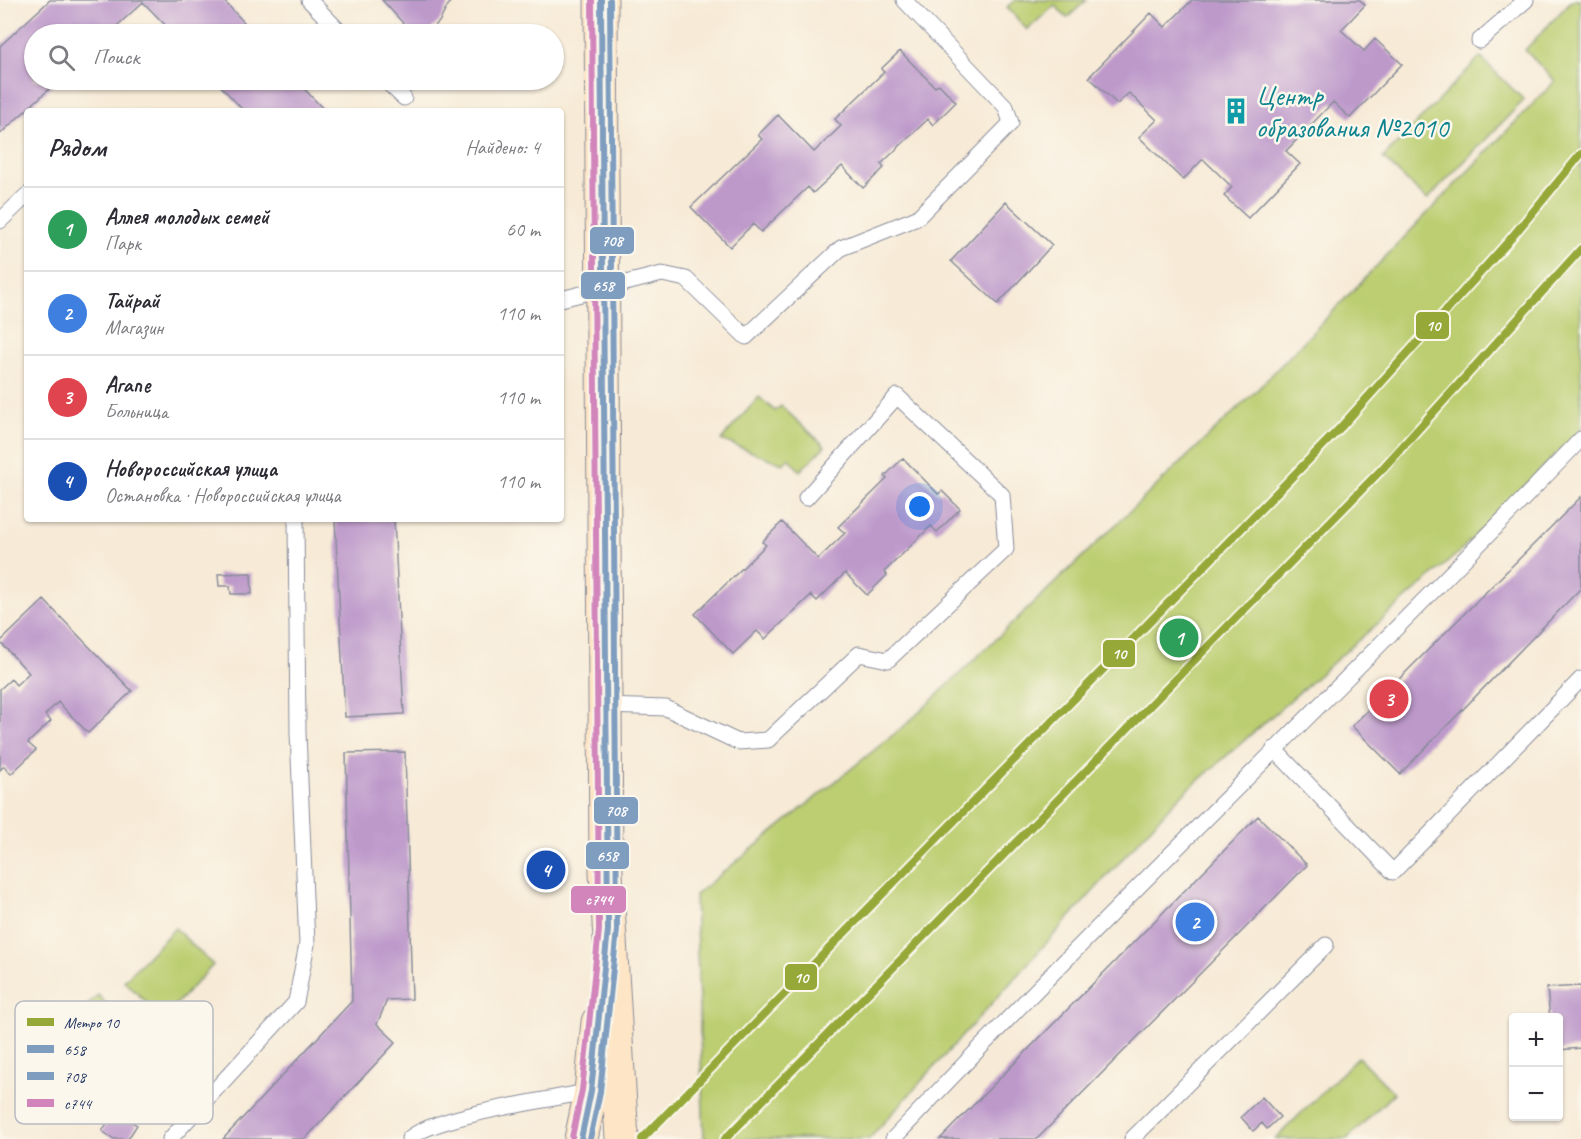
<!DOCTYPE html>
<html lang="ru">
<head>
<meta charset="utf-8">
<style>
	:root { --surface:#fff; --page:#f7f7f7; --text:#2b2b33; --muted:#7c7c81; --line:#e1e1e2; --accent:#b5179e }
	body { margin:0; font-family:Caveat,sans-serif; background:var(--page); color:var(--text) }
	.controls { position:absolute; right:18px; bottom:18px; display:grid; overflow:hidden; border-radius:6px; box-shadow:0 2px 4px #0004 }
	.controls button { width:54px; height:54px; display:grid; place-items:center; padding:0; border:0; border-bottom:2px solid var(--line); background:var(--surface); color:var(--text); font:30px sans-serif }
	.you { position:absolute; left:920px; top:507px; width:21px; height:21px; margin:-15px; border:4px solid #fff; border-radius:50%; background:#1a73e8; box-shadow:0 0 0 9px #1a73e833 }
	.badge { display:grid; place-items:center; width:39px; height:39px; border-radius:50%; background:var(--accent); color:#fff; font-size:20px; font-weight:700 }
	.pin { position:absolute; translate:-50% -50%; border:3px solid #fff; box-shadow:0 2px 6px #0006 }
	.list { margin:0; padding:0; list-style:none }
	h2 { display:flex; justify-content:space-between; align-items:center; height:78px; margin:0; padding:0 24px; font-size:26px }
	h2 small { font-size:20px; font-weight:400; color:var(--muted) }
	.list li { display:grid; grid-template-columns:39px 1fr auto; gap:18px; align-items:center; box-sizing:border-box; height:84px; padding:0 24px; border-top:2px solid var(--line) }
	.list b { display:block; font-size:22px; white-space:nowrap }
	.list p { margin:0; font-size:20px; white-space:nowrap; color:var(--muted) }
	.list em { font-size:20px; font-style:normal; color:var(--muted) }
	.icon { flex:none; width:33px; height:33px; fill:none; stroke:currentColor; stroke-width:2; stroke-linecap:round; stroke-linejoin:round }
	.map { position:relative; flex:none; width:1581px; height:1139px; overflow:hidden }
	.search { position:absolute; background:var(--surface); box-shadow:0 2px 4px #0004; left:24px; top:24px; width:540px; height:66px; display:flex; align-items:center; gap:15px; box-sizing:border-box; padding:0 21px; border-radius:33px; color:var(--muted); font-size:22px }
	.panel { position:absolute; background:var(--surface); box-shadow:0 2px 4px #0004; left:24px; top:108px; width:540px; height:414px; border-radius:6px }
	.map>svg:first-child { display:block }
</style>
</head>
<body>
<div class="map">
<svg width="1581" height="1139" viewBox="0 0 1581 1139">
	<rect width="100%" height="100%" fill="#fbf7ec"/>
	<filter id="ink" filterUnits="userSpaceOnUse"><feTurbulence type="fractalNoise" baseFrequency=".0167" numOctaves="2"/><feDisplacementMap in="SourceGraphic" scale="12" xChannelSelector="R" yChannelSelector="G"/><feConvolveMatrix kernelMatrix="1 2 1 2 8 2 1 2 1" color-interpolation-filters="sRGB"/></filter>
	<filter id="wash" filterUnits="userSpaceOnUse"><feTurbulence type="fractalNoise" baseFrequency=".008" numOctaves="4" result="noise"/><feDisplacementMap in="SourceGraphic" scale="24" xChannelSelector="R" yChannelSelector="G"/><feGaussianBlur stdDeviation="1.35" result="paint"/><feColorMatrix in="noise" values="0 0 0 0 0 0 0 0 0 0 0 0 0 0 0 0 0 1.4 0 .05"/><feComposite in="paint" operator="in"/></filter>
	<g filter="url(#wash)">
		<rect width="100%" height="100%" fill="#f7ead6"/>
		<path fill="#bcce71" stroke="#6c7e68" stroke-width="1.5" d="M1015,0H1087L1067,18L1055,5L1027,30L1007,7Z
			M1572,0H1581V429L1457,554L1175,801L869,1139H704L695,895L909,722L1257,390L1555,81L1525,50Z
			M1480,57L1524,100L1427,200L1383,158Z
			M759,397L775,411L781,406L825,446L800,471L789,458L783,464L721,440Z
			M175,928L213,965L163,1018L124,981Z
			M98,995L132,1030L61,1098L27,1064Z
			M1358,1057L1394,1093L1347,1139H1275Z"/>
		<g id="blocks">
			<path fill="#bd99ca" d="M50,0H223L255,34H174L143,2L108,34H34V80H59L0,134V46Z
				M382,0H451L439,22L426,34H413Z
				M1192,0H1360L1365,5L1341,30L1364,51L1375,39L1402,64L1350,118L1333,102L1286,151L1300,164L1248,218L1224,196L1232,187L1203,159L1183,180L1139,137L1157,120L1129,93L1117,104L1089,77L1151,13L1165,27Z
				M900,51L935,87L939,84L956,102L933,125L928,119L881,164L884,168L863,188L842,166L813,193L808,187L761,232L753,224L730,247L691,207L762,139L758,135L778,115L814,152L841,126L835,119L884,72L881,69Z
				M215,80H296L325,111H244Z
				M1006,202L1052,245L998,304L951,261Z
				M903,458L938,494L942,491L960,509L937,532L931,526L884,572L887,575L867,595L845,573L817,601L811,595L765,639L757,631L733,654L695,614L766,545L762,542L782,522L818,559L845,533L838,527L887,479L885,476Z
				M1581,497V588L1400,774L1352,726Z
				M335,519H394L404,714L345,717Z
				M251,573L252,594H231L230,586H219L218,574Z
				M44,600L132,691L88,733L58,702L45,715L51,721L28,743L36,750L11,774L4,766L0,770V689L11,679L16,685L29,673L0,642Z
				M405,752L412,999L387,1000L377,1024L396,1042L305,1139H223L352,1001L346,753Z
				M1258,816L1307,865L1252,921L1037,1139H940Z
				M1581,986V1048L1558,1050V1018H1550L1547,988Z
				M1262,1097L1280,1117L1267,1129L1262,1123L1253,1131L1241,1117Z
				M115,1111L137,1125L128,1139H114L102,1131Z"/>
		</g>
	</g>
	<g filter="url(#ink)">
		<use href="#blocks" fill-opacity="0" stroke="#898c9a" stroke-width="1.5"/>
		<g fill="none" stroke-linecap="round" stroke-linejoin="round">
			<g stroke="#898c9a" stroke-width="17">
				<path id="lane" d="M309,0L342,34
					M1479,41L1526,0
					M385,80L404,98
					M0,221L27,195
					M561,299L662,274L686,279L746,337L841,248L917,218L1011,123L1006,107L904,0
					M606,706L666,708L738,742L768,740L859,654L888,660L1006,549L1002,495L897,396L806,498
					M1274,749L1393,872L1581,679
					M170,1139L296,1002L307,944L298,733L296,519
					M409,1139C431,1116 555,1099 591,1091
					M893,1139C1117,901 1355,676 1581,439
					M1132,1139L1326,945"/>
			</g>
			<g stroke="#898c9a" stroke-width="35">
				<path id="secondary" d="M601,0L606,873L622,1139
					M581,1139L591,1091L598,1022"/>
			</g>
			<use href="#lane" stroke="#fff" stroke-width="15"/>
			<use href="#secondary" stroke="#fde5c5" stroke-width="33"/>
			<g stroke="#fbf7ec" stroke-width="10">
				<path id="bus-1" d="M581,1139L591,1091L608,930L601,0"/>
			</g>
			<g stroke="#fbf7ec" stroke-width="10">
				<path id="bus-2" d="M590,1139L600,1092L617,930L610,0"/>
			</g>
			<g stroke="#fbf7ec" stroke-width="10">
				<path id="bus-3" d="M572,1137L582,1090L599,930L592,0"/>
			</g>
			<use href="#bus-1" stroke="#7f9dbf" stroke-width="6"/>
			<use href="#bus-2" stroke="#7f9dbf" stroke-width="6"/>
			<use href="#bus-3" stroke="#d185bb" stroke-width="6"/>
			<g stroke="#fbf7ec" stroke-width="12">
				<path id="metro-1" d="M642,1139L1341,427L1507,243L1581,154
					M725,1139L1383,468L1581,249"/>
			</g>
			<use href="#metro-1" stroke="#95a838" stroke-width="8"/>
		</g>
	</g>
	<defs>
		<g id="building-bare" transform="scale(2.07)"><path d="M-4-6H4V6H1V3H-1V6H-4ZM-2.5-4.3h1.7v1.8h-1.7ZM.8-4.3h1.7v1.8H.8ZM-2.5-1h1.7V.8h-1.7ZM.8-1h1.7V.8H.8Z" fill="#0f9aa8" stroke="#fbf7ec" stroke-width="2.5" paint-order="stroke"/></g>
	</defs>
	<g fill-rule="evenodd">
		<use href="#building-bare" x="1236" y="111"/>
	</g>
	<g text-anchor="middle" stroke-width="5" stroke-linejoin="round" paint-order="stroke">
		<g font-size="28" fill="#0d838f" stroke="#fbf7ec" text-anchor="start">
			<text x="1256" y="105">Центр<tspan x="1256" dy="32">образования №2010</tspan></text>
		</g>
	</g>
	<rect x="15" y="1001" width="198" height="123" rx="9" fill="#fbf7ec" stroke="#b8bbc1" stroke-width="1.5"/>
	<rect x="27" y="1018" width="27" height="8" fill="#95a838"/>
	<rect x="27" y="1045" width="27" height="8" fill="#7f9dbf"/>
	<rect x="27" y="1072" width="27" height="8" fill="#7f9dbf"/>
	<rect x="27" y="1099" width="27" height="8" fill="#d185bb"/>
	<g font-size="16" fill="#1b2f5e">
		<text x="64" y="1028">Метро 10</text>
		<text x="64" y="1055">658</text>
		<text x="64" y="1082">708</text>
		<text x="64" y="1109">с744</text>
	</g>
	<g stroke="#fbf7ec" stroke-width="2">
		<rect x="589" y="226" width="46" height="29" rx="6" fill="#7f9dbf"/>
		<rect x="580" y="271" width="46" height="29" rx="6" fill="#7f9dbf"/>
		<rect x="1415" y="311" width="35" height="29" rx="6" fill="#95a838"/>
		<rect x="1102" y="639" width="34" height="29" rx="6" fill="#95a838"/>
		<rect x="593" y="796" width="46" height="29" rx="6" fill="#7f9dbf"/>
		<rect x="585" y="841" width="45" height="29" rx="6" fill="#7f9dbf"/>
		<rect x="570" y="885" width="57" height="29" rx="6" fill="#d185bb"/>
		<rect x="784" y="963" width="34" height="28" rx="6" fill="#95a838"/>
	</g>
	<g font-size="16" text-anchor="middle" font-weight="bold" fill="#fff">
		<text x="612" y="246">708</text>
		<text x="603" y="291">658</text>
		<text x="1433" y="331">10</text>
		<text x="1119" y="659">10</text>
		<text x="616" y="816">708</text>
		<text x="607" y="861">658</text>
		<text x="599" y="905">с744</text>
		<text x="801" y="983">10</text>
	</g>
</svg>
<div class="controls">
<button>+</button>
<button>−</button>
</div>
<div class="you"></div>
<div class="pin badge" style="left:1179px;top:638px;background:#2e9e5b">1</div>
<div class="pin badge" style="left:1195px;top:922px;background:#3f7fe0">2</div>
<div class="pin badge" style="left:1389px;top:699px;background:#e0444e">3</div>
<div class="pin badge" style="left:546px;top:870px;background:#1a4fb4">4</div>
<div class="search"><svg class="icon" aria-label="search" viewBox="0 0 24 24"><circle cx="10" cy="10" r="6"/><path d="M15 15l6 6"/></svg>Поиск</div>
<section class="panel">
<h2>Рядом<small>Найдено: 4</small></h2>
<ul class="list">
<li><span class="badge" style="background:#2e9e5b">1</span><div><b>Аллея молодых семей</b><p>Парк</p></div><em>60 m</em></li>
<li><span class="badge" style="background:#3f7fe0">2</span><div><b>Тайрай</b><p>Магазин</p></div><em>110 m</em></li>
<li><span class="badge" style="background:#e0444e">3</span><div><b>Агапе</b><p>Больница</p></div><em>110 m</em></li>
<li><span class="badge" style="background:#1a4fb4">4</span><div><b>Новороссийская улица</b><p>Остановка · Новороссийская улица</p></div><em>110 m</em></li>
</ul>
</section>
</div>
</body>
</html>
